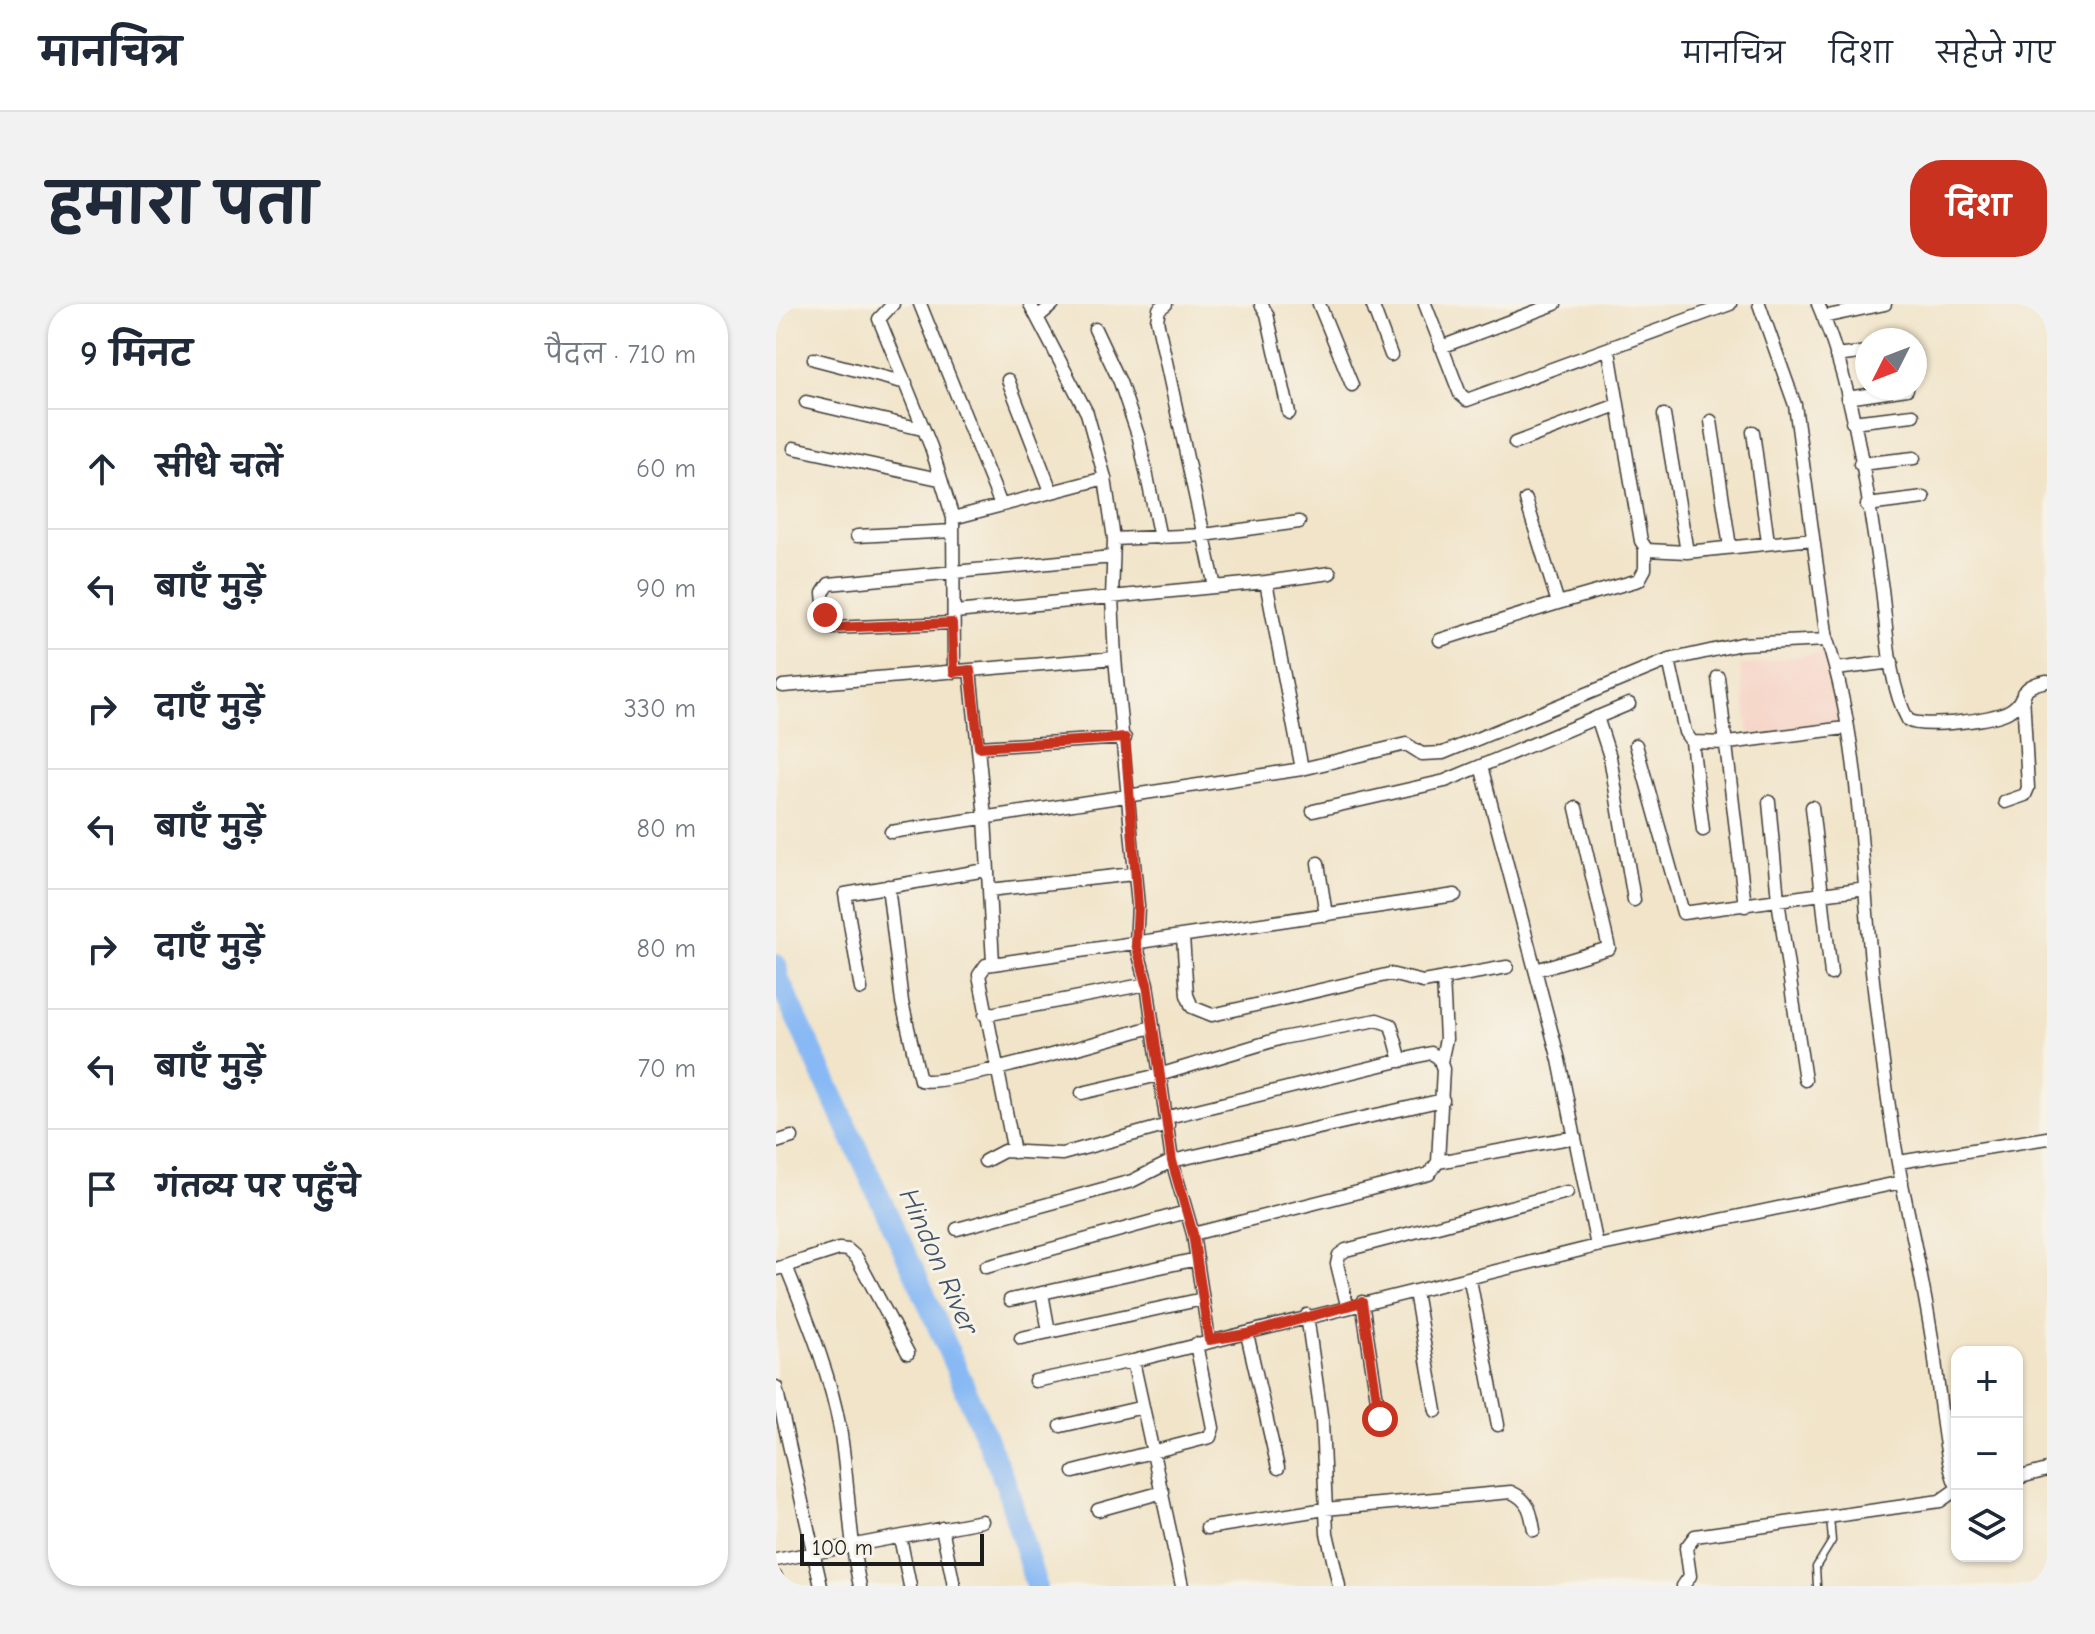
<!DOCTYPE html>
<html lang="hi">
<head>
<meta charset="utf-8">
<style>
	:root { --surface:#fff; --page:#f2f2f3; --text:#1f2937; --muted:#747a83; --line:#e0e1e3; --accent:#c8321e }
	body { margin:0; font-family:"Comic Neue","Playpen Sans Deva",sans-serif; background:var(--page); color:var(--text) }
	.controls { position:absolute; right:24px; bottom:24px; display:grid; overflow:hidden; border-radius:16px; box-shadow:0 2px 6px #0004 }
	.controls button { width:72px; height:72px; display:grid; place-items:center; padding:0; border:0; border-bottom:2px solid var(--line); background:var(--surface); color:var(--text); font:40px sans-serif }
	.compass { position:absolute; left:1079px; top:24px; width:72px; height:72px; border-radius:50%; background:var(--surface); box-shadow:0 2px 6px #0004; rotate:228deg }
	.scale { position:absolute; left:24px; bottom:20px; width:184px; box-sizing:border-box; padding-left:8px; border:4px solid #1c1c1c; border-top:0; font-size:22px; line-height:28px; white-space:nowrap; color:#1c1c1c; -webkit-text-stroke:6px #f7f3e8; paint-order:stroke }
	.stop { position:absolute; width:24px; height:24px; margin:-18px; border:6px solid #c8321e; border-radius:50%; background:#fff }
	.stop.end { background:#c8321e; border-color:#fff; box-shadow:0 2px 8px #0008 }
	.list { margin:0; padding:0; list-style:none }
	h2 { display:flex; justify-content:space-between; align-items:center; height:104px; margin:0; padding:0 32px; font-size:34px }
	h2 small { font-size:26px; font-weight:400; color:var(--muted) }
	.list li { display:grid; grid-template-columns:52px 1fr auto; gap:24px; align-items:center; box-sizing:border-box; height:120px; padding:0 32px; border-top:2px solid var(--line) }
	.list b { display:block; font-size:30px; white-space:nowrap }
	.list em { font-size:26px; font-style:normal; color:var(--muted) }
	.icon { flex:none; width:44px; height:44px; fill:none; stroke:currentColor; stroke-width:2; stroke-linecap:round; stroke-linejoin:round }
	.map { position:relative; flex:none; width:1271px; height:1282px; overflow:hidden; border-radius:32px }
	header { display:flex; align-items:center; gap:48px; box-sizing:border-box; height:112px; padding:0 40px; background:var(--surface); border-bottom:2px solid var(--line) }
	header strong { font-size:38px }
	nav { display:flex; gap:44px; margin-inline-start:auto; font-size:28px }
	.intro { display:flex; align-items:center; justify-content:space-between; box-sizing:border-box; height:192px; padding:0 48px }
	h1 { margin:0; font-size:56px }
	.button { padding:20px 36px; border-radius:32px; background:var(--accent); color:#fff; font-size:28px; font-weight:700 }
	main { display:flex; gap:48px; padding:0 48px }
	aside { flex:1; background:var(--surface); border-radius:32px; box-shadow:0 2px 6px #0004 }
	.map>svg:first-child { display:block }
</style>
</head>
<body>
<header>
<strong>मानचित्र</strong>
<nav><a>मानचित्र</a><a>दिशा</a><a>सहेजे गए</a></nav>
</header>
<div class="intro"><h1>हमारा पता</h1><a class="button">दिशा</a></div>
<main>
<aside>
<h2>9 मिनट<small>पैदल · 710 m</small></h2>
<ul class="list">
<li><svg class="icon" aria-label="ahead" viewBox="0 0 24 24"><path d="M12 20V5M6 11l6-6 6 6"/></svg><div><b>सीधे चलें</b></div><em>60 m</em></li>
<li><svg class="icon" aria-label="left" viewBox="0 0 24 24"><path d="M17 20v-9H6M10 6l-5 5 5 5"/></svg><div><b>बाएँ मुड़ें</b></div><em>90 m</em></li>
<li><svg class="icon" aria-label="right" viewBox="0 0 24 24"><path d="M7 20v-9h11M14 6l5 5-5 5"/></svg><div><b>दाएँ मुड़ें</b></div><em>330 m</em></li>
<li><svg class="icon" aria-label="left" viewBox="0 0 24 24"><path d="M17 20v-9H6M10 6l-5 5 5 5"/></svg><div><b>बाएँ मुड़ें</b></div><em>80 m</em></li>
<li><svg class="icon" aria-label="right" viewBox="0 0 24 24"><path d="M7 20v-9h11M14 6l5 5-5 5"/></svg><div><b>दाएँ मुड़ें</b></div><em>80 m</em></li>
<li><svg class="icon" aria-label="left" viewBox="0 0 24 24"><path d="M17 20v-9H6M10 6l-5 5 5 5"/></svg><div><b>बाएँ मुड़ें</b></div><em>70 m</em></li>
<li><svg class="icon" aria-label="arrive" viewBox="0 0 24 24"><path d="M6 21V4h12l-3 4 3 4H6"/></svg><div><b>गंतव्य पर पहुँचे</b></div></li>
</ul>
</aside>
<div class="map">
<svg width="1271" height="1282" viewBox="0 0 1271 1282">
	<rect width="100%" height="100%" fill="#f7f3e8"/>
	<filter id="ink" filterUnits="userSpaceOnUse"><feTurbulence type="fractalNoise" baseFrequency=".0125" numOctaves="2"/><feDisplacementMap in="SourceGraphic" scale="16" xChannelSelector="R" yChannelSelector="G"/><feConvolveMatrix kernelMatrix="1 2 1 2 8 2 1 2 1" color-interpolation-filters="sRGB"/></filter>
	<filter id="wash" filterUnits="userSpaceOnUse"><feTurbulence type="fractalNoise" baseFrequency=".006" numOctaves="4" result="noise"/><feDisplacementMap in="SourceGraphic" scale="32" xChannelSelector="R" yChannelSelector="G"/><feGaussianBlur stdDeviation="1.8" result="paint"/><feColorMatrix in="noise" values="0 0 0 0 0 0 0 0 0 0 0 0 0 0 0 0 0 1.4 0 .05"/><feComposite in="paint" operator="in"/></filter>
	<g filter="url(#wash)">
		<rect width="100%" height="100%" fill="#f1e4c9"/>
		<path fill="#f6d2c4" d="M1052,347L1065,418L973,432L964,362Z"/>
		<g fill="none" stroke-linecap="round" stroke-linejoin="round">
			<path stroke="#88b9f4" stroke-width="22" d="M0,661L2,674L146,985L230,1180L260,1282"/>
		</g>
	</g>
	<g filter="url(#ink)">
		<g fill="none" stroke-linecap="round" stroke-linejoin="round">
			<g stroke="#3c3a36" stroke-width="9">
				<path id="lane" d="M1041,1282L1040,1263L1056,1237L1054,1213"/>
			</g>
			<g stroke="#3c3a36" stroke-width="15">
				<path id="street" d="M117,0L103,15L155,143L177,214L178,368
					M144,0L225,201
					M254,0L311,109L329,174L338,235L336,294L339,354L362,602L360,640L371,680L396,857L417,930L433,1036
					M390,0L383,5L381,16L439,283
					M485,0L491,10L513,109
					M543,0L576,81
					M596,0L615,51
					M649,0L684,90L691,96L954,0
					M983,0L1019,101L1051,336C1086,444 1085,565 1097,677C1105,744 1113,814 1126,880C1137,932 1148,983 1156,1035C1161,1063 1169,1166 1181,1182
					M1042,0C1079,85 1092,193 1106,285C1111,326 1112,379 1132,416C1145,425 1218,416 1233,407C1253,396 1238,383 1271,377
					M262,13L277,0
					M1047,13L1109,0
					M319,25L344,78L363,134L384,234
					M665,43L779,0
					M833,47L865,237L871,246L911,248L1037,235
					M1060,52L1091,48
					M38,55L130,79
					M232,76L275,187
					M1071,94L1131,85
					M30,98L146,125
					M888,111L911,248
					M935,117L954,243
					M1076,118L1137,111
					M977,128L992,238
					M739,139L841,101
					M18,144L163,175
					M1084,160L1138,154
					M1091,201L1148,194
					M177,214L329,174
					M81,232L177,227
					M338,235L428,231L523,218
					M490,278L554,269
					M782,299L863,276L869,265V244
					M179,308L490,278L526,465
					M176,319L55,324L50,319L47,289L53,280L336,253
					M664,336L782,299L750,196
					M893,356L909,428L916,438L952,439L1069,424
					M1060,365L1116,358
					M194,366L339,354
					M942,373L969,602
					M7,382L194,366L209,513L217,659
					M821,413L834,453L858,596
					M916,438L927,526
					M860,441L907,609L1090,584
					M203,443L349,434
					M705,462L783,756L821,942
					M993,498L1002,596L1029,776
					M1229,498L1249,491L1252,484L1247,389
					M1036,503L1055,670
					M537,507L669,477L853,400
					M115,528L526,465L630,440L646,450L667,449L893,356L965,340L1051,336
					M542,559L550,611
					M112,582L126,698L144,776C169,784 339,733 376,723
					M213,586L357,570
					M407,633L411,691L416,703L436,711L614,670L647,678L731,663
					M760,666L833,644L800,504
					M85,685L69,590L210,566
					M209,711L371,680
					M665,758L670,735L667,674
					M306,789L383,771L506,734L601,716L615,721L625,757
					M392,813L655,749L663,754L667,765L662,858L653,870L417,930
					M0,838L16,833
					M238,848L203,671L210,661L679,591
					M209,857L228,847L286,850L392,821
					M662,858L799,833
					M1123,858L1271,834
					M181,925L356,877L396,857L667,796
					M10,962C31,1015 54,1069 64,1125C73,1177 72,1230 84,1282
					M210,963L410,908
					M0,965L63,945L72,946L81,954L132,1049
					M694,976L722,1121
					M639,988L660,1107
					M266,989L273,1028
					M234,996L421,955
					M586,998L604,1115
					M571,1001L561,960L563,951L570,946L791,888
					M531,1011L546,1118L551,1229L563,1282
					M471,1030L502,1164
					M245,1034L427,995
					M357,1057L406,1282
					M259,1077L357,1057L821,942L1126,878
					M0,1083L45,1282
					M285,1122L367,1103
					M298,1168L434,1133L437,1124L420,1040
					M1241,1174L1271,1166
					M322,1206L387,1188
					M166,1224L178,1282
					M431,1224L549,1205L735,1188C753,1196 755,1208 758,1226
					M124,1233L134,1282
					M0,1256L206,1217
					M0,1273L2,1282
					M907,1282L914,1272L910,1244L919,1232L1164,1197L1181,1185"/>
			</g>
			<use href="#lane" stroke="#fff" stroke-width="6"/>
			<use href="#street" stroke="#fff" stroke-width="12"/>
		</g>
	</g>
	<g fill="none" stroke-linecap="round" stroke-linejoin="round" filter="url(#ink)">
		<path stroke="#c8321e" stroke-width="10" d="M49,311L50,319L57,324L176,319L178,368L194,366L203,443L349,434L362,602L360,640L371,680L396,857L417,930L433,1036L471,1030L586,998L604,1115"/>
	</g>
	<g text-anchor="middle" stroke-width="6" stroke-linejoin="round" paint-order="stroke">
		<g font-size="28" font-style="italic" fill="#425368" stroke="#f7f3e8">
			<text transform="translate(164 957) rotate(66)" y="10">Hindon River</text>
		</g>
	</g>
</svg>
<div class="controls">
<button>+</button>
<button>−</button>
<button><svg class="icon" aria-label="layers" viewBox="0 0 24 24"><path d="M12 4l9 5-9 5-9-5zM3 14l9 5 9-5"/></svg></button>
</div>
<svg class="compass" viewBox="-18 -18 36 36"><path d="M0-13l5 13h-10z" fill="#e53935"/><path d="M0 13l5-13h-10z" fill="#747a83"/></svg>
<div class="scale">100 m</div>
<div class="stop" style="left:604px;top:1115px"></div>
<div class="stop end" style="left:49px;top:311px"></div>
</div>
</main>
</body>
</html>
